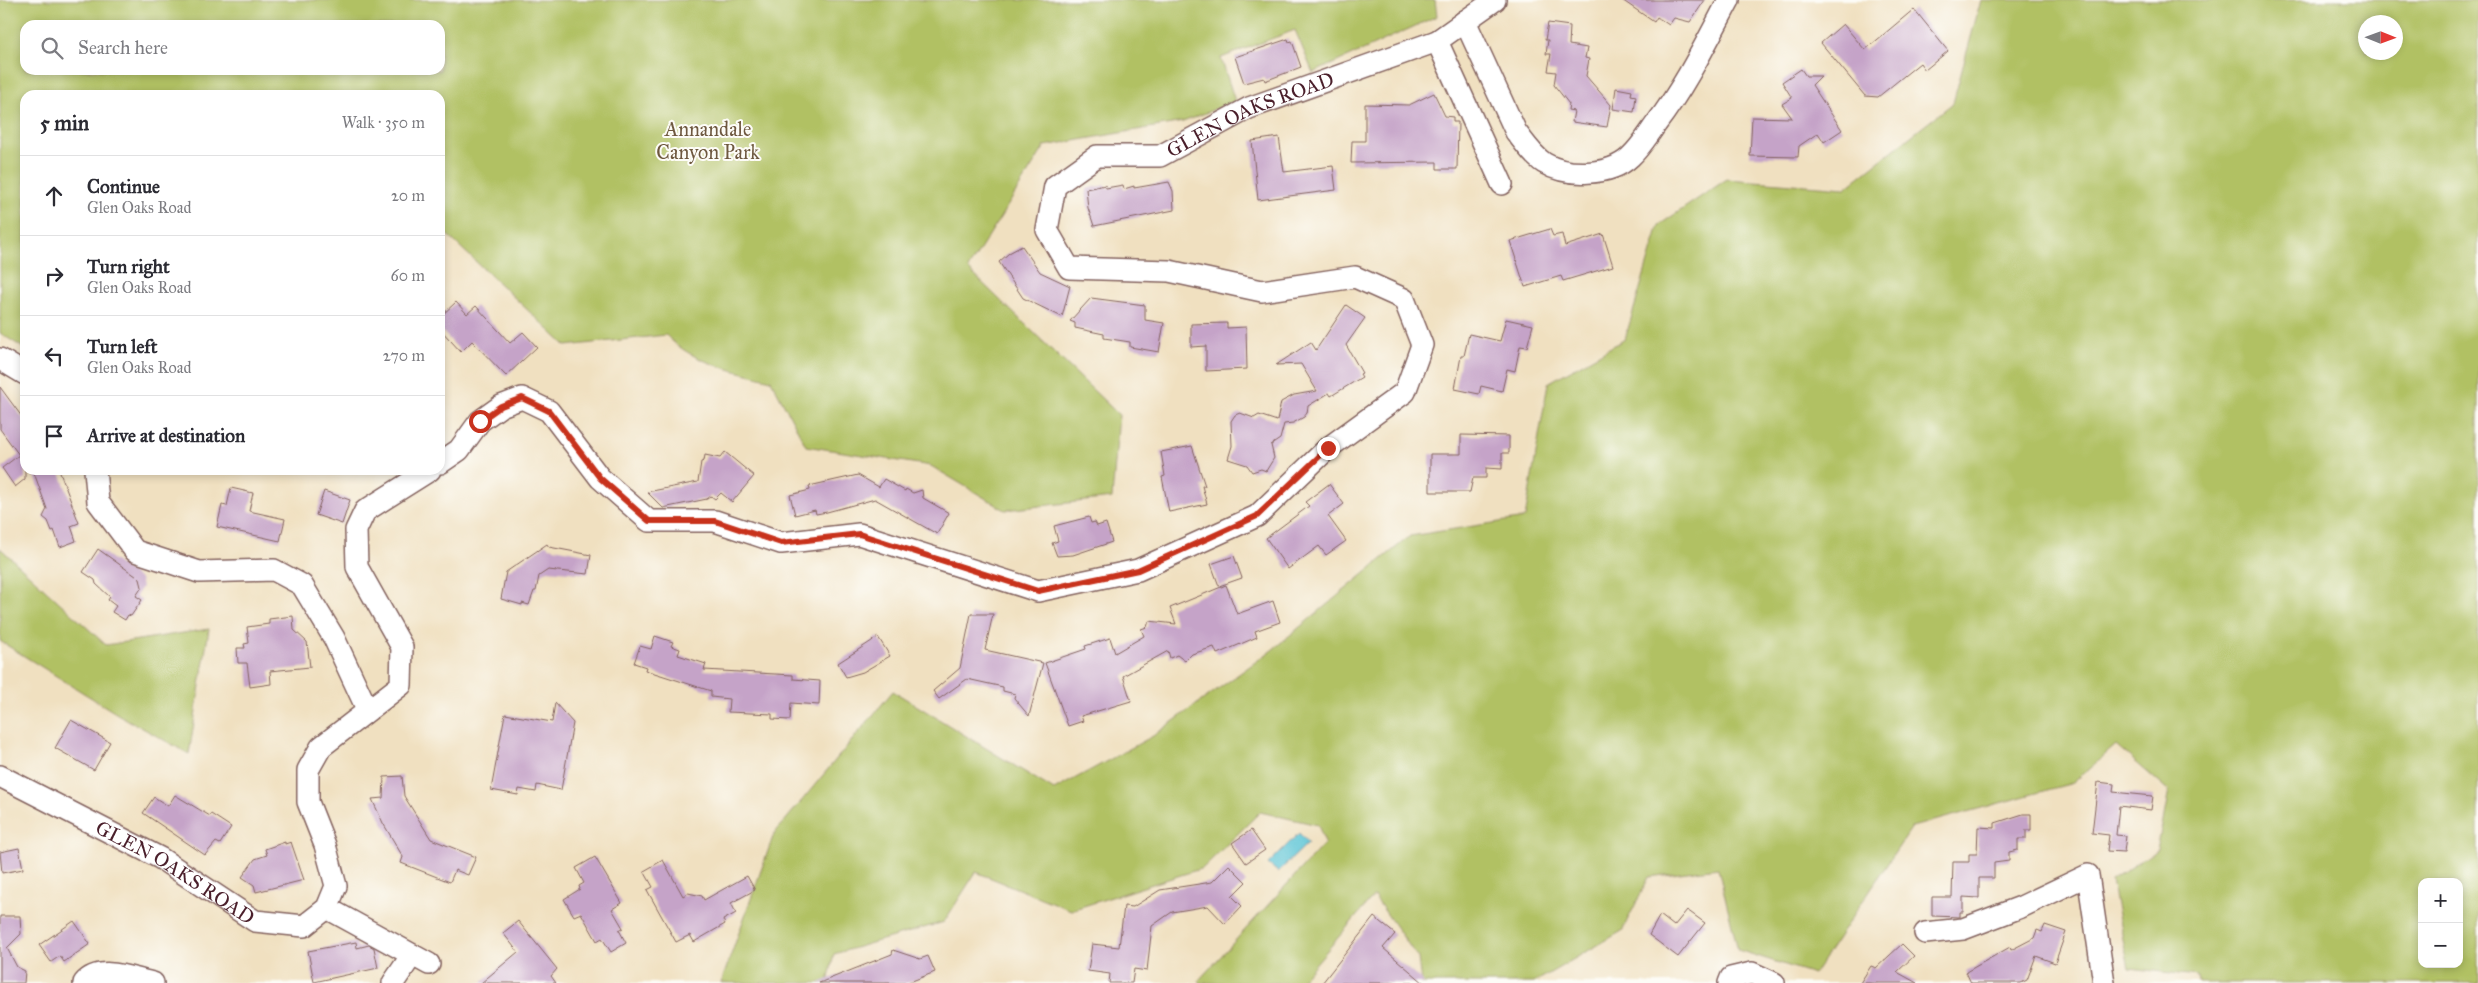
<!DOCTYPE html>
<html lang="en">
<head>
<meta charset="utf-8">
<style>
	:root { --surface:#fff; --page:#f2f2f3; --text:#2b2b33; --muted:#7c7c81; --line:#e1e1e2 }
	body { margin:0; font-family:"IM FELL Great Primer",serif; background:var(--page); color:var(--text) }
	.controls { position:absolute; right:15px; bottom:15px; display:grid; overflow:hidden; border-radius:10px; box-shadow:0 2px 8px #0003 }
	.controls button { width:45px; height:45px; display:grid; place-items:center; padding:0; border:0; border-bottom:1px solid var(--line); background:var(--surface); color:var(--text); font:25px sans-serif }
	.compass { position:absolute; left:2358px; top:15px; width:45px; height:45px; border-radius:50%; background:var(--surface); box-shadow:0 2px 8px #0003; rotate:91deg }
	.stop { position:absolute; width:15px; height:15px; margin:-11px; border:4px solid #c8321e; border-radius:50%; background:#fff }
	.stop.end { background:#c8321e; border-color:#fff; box-shadow:0 1px 5px #0008 }
	.list { margin:0; padding:0; list-style:none }
	h2 { display:flex; justify-content:space-between; align-items:center; height:65px; margin:0; padding:0 20px; font-size:21px }
	h2 small { font-size:16px; font-weight:400; color:var(--muted) }
	.list li { display:grid; grid-template-columns:32px 1fr auto; gap:15px; align-items:center; box-sizing:border-box; height:80px; padding:0 20px; border-top:1px solid var(--line) }
	.list b { display:block; font-size:19px; white-space:nowrap }
	.list p { margin:0; font-size:16px; white-space:nowrap; color:var(--muted) }
	.list em { font-size:16px; font-style:normal; color:var(--muted) }
	.icon { flex:none; width:28px; height:28px; fill:none; stroke:currentColor; stroke-width:2; stroke-linecap:round; stroke-linejoin:round }
	.map { position:relative; flex:none; width:2478px; height:983px; overflow:hidden }
	.search { position:absolute; background:var(--surface); box-shadow:0 2px 8px #0003; left:20px; top:20px; width:425px; height:55px; display:flex; align-items:center; gap:12px; box-sizing:border-box; padding:0 18px; border-radius:15px; color:var(--muted); font-size:19px }
	.panel { position:absolute; background:var(--surface); box-shadow:0 2px 8px #0003; left:20px; top:90px; width:425px; height:385px; border-radius:15px }
	.map>svg:first-child { display:block }
</style>
</head>
<body>
<div class="map">
<svg width="2478" height="983" viewBox="0 0 2478 983">
	<rect width="100%" height="100%" fill="#fdfcf7"/>
	<filter id="ink" filterUnits="userSpaceOnUse"><feTurbulence type="fractalNoise" baseFrequency=".02" numOctaves="2"/><feDisplacementMap in="SourceGraphic" scale="10" xChannelSelector="R" yChannelSelector="G"/><feConvolveMatrix kernelMatrix="1 2 1 2 8 2 1 2 1" color-interpolation-filters="sRGB"/></filter>
	<filter id="wash" filterUnits="userSpaceOnUse"><feTurbulence type="fractalNoise" baseFrequency=".0096" numOctaves="4" result="noise"/><feDisplacementMap in="SourceGraphic" scale="20" xChannelSelector="R" yChannelSelector="G"/><feGaussianBlur stdDeviation="1.12" result="paint"/><feColorMatrix in="noise" values="0 0 0 0 0 0 0 0 0 0 0 0 0 0 0 0 0 1.4 0 .05"/><feComposite in="paint" operator="in"/></filter>
	<g filter="url(#wash)">
		<rect width="100%" height="100%" fill="#f0e0c0"/>
		<path fill="#b1c164" stroke="#7e7048" fill-rule="evenodd" d="M0,0H1435L1437,16L1313,73L1295,30L1221,58L1235,101L1183,122L1045,146L968,269L1119,415L1112,498L1005,510L931,466L806,446L771,380C734,370 693,364 666,335L566,346L440,228V95H25V349L0,333ZM25,25H440V70H25Z
			M1981,0H2478V983H2198L2197,976L2129,968L2111,881L2157,850L2169,791L2116,745L2073,783L1912,827L1814,974L1738,950L1718,868L1649,877L1622,931L1533,983H1421L1418,958L1374,896L1299,983H1200L1198,981L1325,843L1318,825L1260,812L1203,868L1071,910L976,872L944,922L834,954L828,983H721L774,834L893,691L1054,790L1153,736L1272,650L1410,536L1525,518L1548,383L1625,339L1659,225L1727,179L1845,188L1953,103ZM2366,22H2396V52H2366ZM2422,882H2459V964H2422Z
			M0,548L106,645L209,629L189,754L119,715L0,641Z"/>
		<path fill="#5bc5d6" stroke="#527280" d="M1299,833L1308,843L1278,872L1268,864Z"/>
		<g id="blocks">
			<path fill="#c5a3c8" d="M1622,0H1705L1690,22L1674,18L1669,25L1657,17L1654,22Z
				M1914,9L1948,51L1925,70L1920,63L1878,97L1865,96L1821,43L1843,24L1865,50Z
				M1548,23L1570,26L1569,45L1587,48L1585,58L1589,59L1586,76L1611,105L1607,127L1572,122L1574,111L1568,110L1569,104L1554,85L1556,72L1548,71L1551,54H1546L1548,40H1545Z
				M1288,39L1289,42L1292,41L1301,67L1265,81L1264,78L1244,83L1235,57Z
				M1801,69L1806,76H1821L1812,85L1842,130L1824,142L1818,133L1799,146L1798,157L1750,156L1752,117L1792,118L1782,104L1792,98L1782,82Z
				M1616,88L1632,91L1631,95L1636,96L1634,112L1613,109Z
				M1434,93L1445,116L1453,117V122H1458L1457,169H1437V162L1351,163L1352,141H1365V104L1409,105Z
				M1279,137L1284,172L1333,166L1336,190L1258,200L1252,141Z
				M1169,182L1173,191L1174,210L1094,226L1088,208L1086,189L1105,185L1106,188L1123,185L1124,189L1134,186V188Z
				M1550,229L1553,236L1562,234L1565,246L1603,234L1613,266L1563,281L1561,276L1525,287L1510,241Z
				M1022,246L1040,272L1070,286L1062,317L1023,298L999,262L1009,253Z
				M1091,298L1145,305V320L1164,323L1159,352L1130,347V342L1104,338V334L1075,328V323L1070,321Z
				M456,302L467,314L476,306L510,343L523,332L537,347L506,376L472,341L461,352L440,329V317Z
				M1346,305L1365,318L1346,345L1362,373L1360,374L1362,377L1331,396L1329,393L1308,406L1307,413L1304,417L1293,423L1284,424L1280,439L1271,445L1274,458L1266,471L1261,469L1252,472L1247,465L1228,459L1232,446L1231,421L1235,415L1240,413L1254,418L1259,415L1277,421L1281,402L1294,395L1317,391L1301,364L1276,365L1311,342L1316,350Z
				M1506,319L1533,325L1527,347L1520,346L1515,371L1507,369L1502,391L1481,386L1479,394L1455,389L1461,356H1464L1469,334L1500,341Z
				M1227,323V328L1246,327L1247,369L1206,371V346L1191,347V324Z
				M0,387L25,421V479L15,487L2,468L19,455L0,429Z
				M1461,435L1509,436V453H1502V469L1486,468V478H1473L1470,492H1430V454H1461Z
				M1192,446L1205,486H1202L1207,504L1169,512L1162,477L1165,476L1161,452Z
				M725,452L754,476L732,502L721,493L715,499L711,496L707,499L663,508L647,492L698,482L701,462L704,461L705,455L720,458Z
				M33,470H59L79,523L71,526L76,541L60,547L54,530L52,531L48,521L43,517L47,509Z
				M858,475L879,487L884,479L905,491L906,489L913,493L922,490L923,498L949,513L937,534L875,499L827,512L816,514L815,510L795,515L790,495L810,490L809,486Z
				M1329,484L1344,504L1328,516L1346,541L1326,555L1319,546L1288,569L1266,538L1309,506L1305,502Z
				M231,488L253,493L249,511L285,519L280,541L217,527L222,505L227,506Z
				M324,491L350,500L342,524L316,515Z
				M1089,517L1091,523L1095,522L1097,526L1106,523L1112,542L1073,555L1057,556L1052,543L1058,541L1054,526Z
				M547,544L549,547L591,555L588,574L548,570L539,576L536,591H534L529,605L522,603V605L501,599L506,572Z
				M98,549L140,579L142,587L136,596L142,600L131,616L128,615L125,620L112,612L116,606L108,600L110,597L96,584L95,580L83,572Z
				M1234,556L1242,578L1219,586L1211,564Z
				M1226,585L1237,614L1273,601L1280,622L1255,631L1257,637L1217,654L1214,647L1192,654L1185,661L1177,655L1170,658L1168,651L1123,676L1131,701L1081,716L1083,721L1068,726L1045,663L1086,649L1085,646L1110,638L1115,653L1144,636L1141,629L1147,627L1149,621L1176,624L1170,608Z
				M971,614H993L985,650L1043,663L1029,716L1014,698L1015,694L1003,691V687L967,679L939,699L933,691L960,668Z
				M293,616L294,630L307,642L310,667L270,671L271,684L250,687L247,663H238L237,648H245L244,644L249,643L247,627L269,624V619Z
				M655,636L673,642L671,646L680,649L678,655L706,664L704,670L793,675V679L820,681L819,705L791,703L790,720L772,719V714L728,712L729,699L711,697V691L645,670L646,667L634,663L640,646L651,649Z
				M878,637L890,656L863,672L846,677L838,663Z
				M555,703L573,723L561,790L537,785L536,792L519,789L518,795L491,790L505,714L552,722Z
				M71,720L110,742L94,770L55,748Z
				M402,776L404,796L431,839L476,857L468,875L455,870L450,882L401,863L403,857L383,823L372,799L383,798L384,777Z
				M2098,782L2114,784L2113,792L2153,796L2151,810L2119,806L2116,835L2126,836L2124,852L2107,851L2109,835L2092,833Z
				M175,795L210,816L211,814L231,827L220,844L216,842L205,855L143,813L154,797L168,806Z
				M2023,814H2031V830H2026V839H2018V850L2009,852V861L1994,863V878H1979V898L1963,897V912H1960V917L1932,916V897H1952L1953,862H1969V854H1977L1978,827L1995,828V823Z
				M1251,830L1265,850L1246,863L1232,843Z
				M285,842V844L291,842L304,880L256,892L254,885L242,877L255,859L267,855L265,849Z
				M19,848L23,869L2,873L0,852Z
				M595,857L622,903L612,909L623,928L619,930L626,943L611,952L602,938L597,941L581,913L574,916L564,899L580,889L579,886L584,883L576,868Z
				M663,860L683,896L688,893L702,896L704,900L747,876L755,890L731,903L736,913L723,920L725,924L694,942L690,935L676,942L647,890L653,887L644,871Z
				M1229,865L1246,882L1232,896L1242,906L1225,924L1208,906L1172,912L1152,926L1147,971L1134,969L1132,983H1109L1110,974L1088,971L1092,944L1119,947L1124,906L1133,907L1160,890L1212,882Z
				M1687,910L1705,923L1678,957L1649,935L1660,915L1674,926Z
				M0,916H20L21,934L7,948L17,967L25,971L24,983H0Z
				M1374,917L1395,934L1383,948L1424,983H1322Z
				M74,921L90,944L64,962L60,956L51,962L39,945Z
				M518,921L557,969L551,976L556,983H481L518,952L503,933Z
				M2045,925L2066,932L2055,963L2036,956L2027,980L2021,983H1971L1966,972L2010,947L2011,950L2034,938L2037,930L2042,932Z
				M356,942L357,948L369,945L374,948L378,968L314,982L308,951Z
				M1902,944L1914,956L1897,972L1917,983H1860L1871,966L1876,968Z
				M893,950L920,959L928,956L935,972L907,983H819L892,954Z"/>
		</g>
	</g>
	<g filter="url(#ink)">
		<use href="#blocks" fill-opacity="0" stroke="#84635f" stroke-width="1"/>
		<g fill="none" stroke-linecap="round" stroke-linejoin="round">
			<g stroke="#84635f" stroke-width="24">
				<g id="street">
					<path d="M1465,21L1516,132C1524,142 1533,156 1544,163C1567,177 1610,176 1630,157C1640,148 1648,135 1656,124C1685,86 1706,43 1729,0"/>
					<path d="M1437,41L1502,184"/>
					<path d="M0,359L25,374"/>
					<path id="s1" d="M440,463L459,450L480,421L501,406L522,398L549,411L600,478L649,521H715L781,543L859,534L1038,591L1138,570L1257,516L1328,448L1405,392L1422,345L1404,299L1355,277L1262,291L1169,271L1069,268L1047,230L1055,186L1097,156H1160L1249,108L1437,41L1495,0"/>
					<path d="M95,470L98,502L135,551L199,572L274,570L302,585L334,638L367,709"/>
					<path id="s2" d="M0,776L160,858L255,921L304,926L327,908L336,886L325,845L308,802V770L321,747L401,685L402,647L357,567L356,530L365,511L430,470"/>
					<path d="M327,908L429,964"/>
					<path d="M1925,933L1963,929L2021,907L2088,875L2104,983"/>
					<path d="M84,983C100,964 133,979 153,983"/>
					<path d="M393,983L412,955"/>
					<path d="M1729,983L1731,978L1752,973L1774,983"/>
				</g>
			</g>
			<use href="#street" stroke="#fff" stroke-width="21"/>
		</g>
	</g>
	<g fill="none" stroke-linecap="round" stroke-linejoin="round" filter="url(#ink)">
		<path stroke="#c8321e" stroke-width="6" d="M480,421L501,406L522,398L549,411L600,478L649,521H715L781,543L859,534L1038,591L1138,570L1257,516L1328,448"/>
	</g>
	<g text-anchor="middle" stroke-width="4" stroke-linejoin="round" paint-order="stroke">
		<g font-size="20" fill="#4a1f2b" stroke="#fdfcf7">
			<text dy="7" stroke="none"><textPath href="#s1" startOffset="1860">GLEN OAKS ROAD</textPath></text>
			<text dy="7" stroke="none"><textPath href="#s2" startOffset="200">GLEN OAKS ROAD</textPath></text>
		</g>
		<g font-size="20" fill="#6e583f" stroke="#fdfcf7">
			<text x="708" y="136">Annandale<tspan x="708" dy="23">Canyon Park</tspan></text>
		</g>
	</g>
</svg>
<div class="controls">
<button>+</button>
<button>−</button>
</div>
<svg class="compass" viewBox="-18 -18 36 36"><path d="M0-13l5 13h-10z" fill="#e53935"/><path d="M0 13l5-13h-10z" fill="#7c7c81"/></svg>
<div class="stop" style="left:480px;top:421px"></div>
<div class="stop end" style="left:1328px;top:448px"></div>
<div class="search"><svg class="icon" aria-label="search" viewBox="0 0 24 24"><circle cx="10" cy="10" r="6"/><path d="M15 15l6 6"/></svg>Search here</div>
<section class="panel">
<h2>5 min<small>Walk · 350 m</small></h2>
<ul class="list">
<li><svg class="icon" aria-label="ahead" viewBox="0 0 24 24"><path d="M12 20V5M6 11l6-6 6 6"/></svg><div><b>Continue</b><p>Glen Oaks Road</p></div><em>20 m</em></li>
<li><svg class="icon" aria-label="right" viewBox="0 0 24 24"><path d="M7 20v-9h11M14 6l5 5-5 5"/></svg><div><b>Turn right</b><p>Glen Oaks Road</p></div><em>60 m</em></li>
<li><svg class="icon" aria-label="left" viewBox="0 0 24 24"><path d="M17 20v-9H6M10 6l-5 5 5 5"/></svg><div><b>Turn left</b><p>Glen Oaks Road</p></div><em>270 m</em></li>
<li><svg class="icon" aria-label="arrive" viewBox="0 0 24 24"><path d="M6 21V4h12l-3 4 3 4H6"/></svg><div><b>Arrive at destination</b></div></li>
</ul>
</section>
</div>
</body>
</html>
